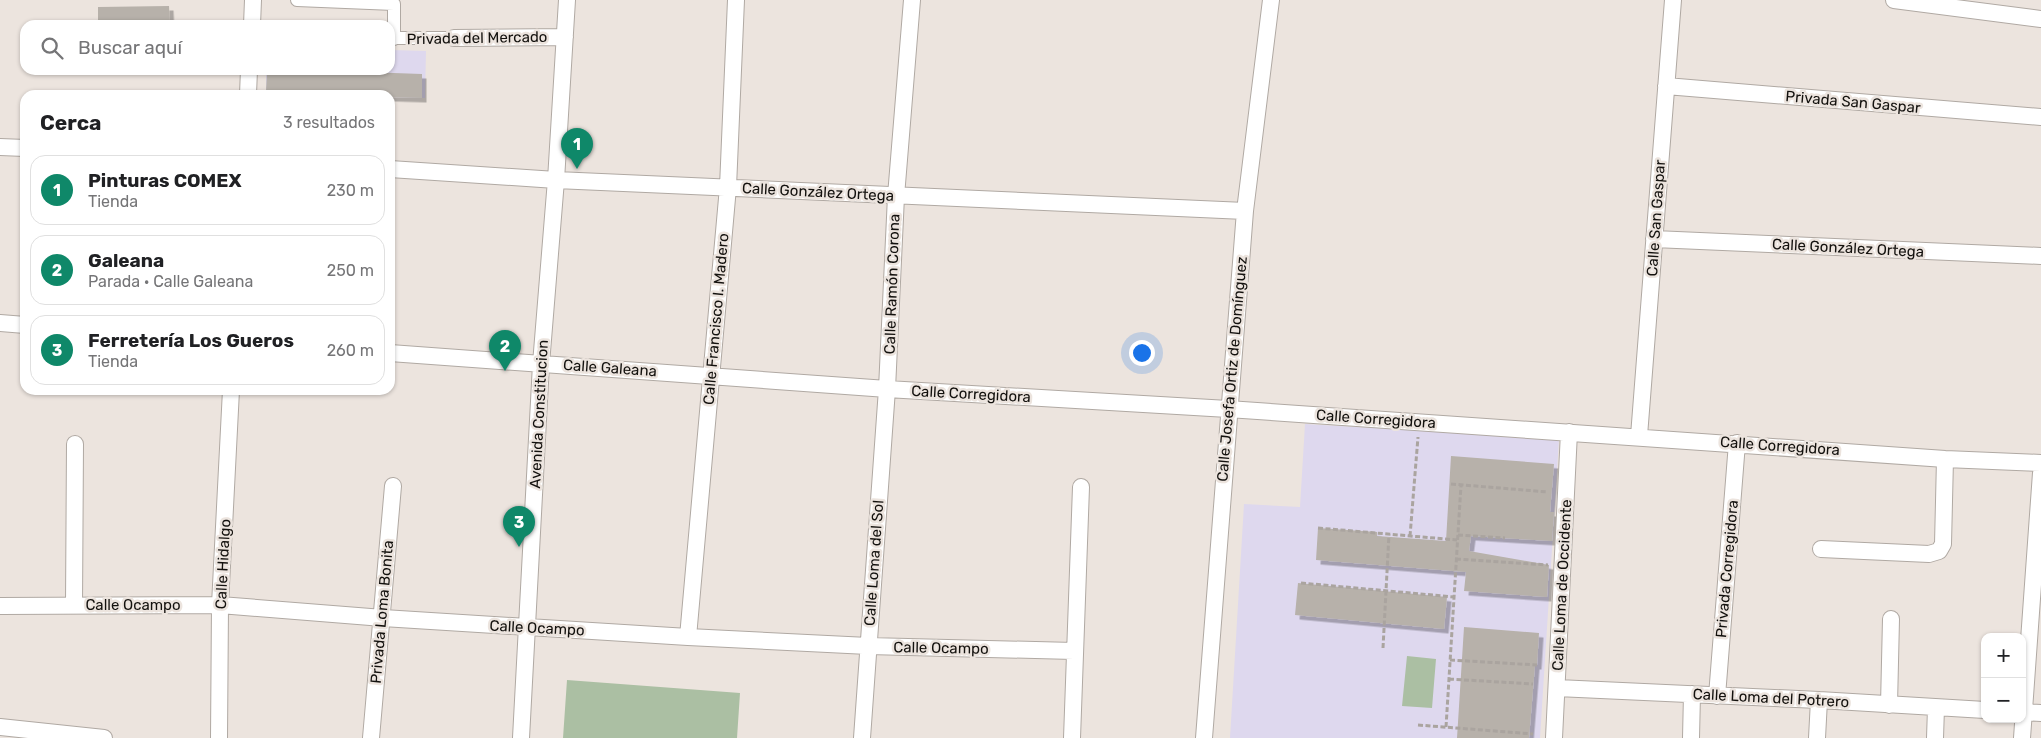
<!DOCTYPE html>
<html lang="es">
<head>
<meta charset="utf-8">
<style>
	:root { --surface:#fff; --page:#f6f6f6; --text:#202124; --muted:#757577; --line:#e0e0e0; --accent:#0f8869 }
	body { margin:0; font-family:Rubik,sans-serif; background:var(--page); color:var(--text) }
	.controls { position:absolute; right:15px; bottom:15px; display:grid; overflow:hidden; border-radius:10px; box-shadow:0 1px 4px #0004 }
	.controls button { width:45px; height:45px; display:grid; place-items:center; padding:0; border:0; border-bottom:1px solid var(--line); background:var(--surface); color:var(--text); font:25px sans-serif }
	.you { position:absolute; left:1141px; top:352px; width:18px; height:18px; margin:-12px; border:4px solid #fff; border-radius:50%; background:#1a73e8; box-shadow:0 0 0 8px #1a73e833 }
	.badge { display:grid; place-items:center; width:32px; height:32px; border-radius:50%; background:var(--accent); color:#fff; font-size:16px; font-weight:700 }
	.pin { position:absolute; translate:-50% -41px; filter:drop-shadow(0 1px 2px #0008) }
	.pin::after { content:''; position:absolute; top:26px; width:18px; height:15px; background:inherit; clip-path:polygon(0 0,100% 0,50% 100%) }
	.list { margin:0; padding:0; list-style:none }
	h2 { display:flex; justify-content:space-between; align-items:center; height:65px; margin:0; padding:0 20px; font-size:21px }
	h2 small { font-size:16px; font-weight:400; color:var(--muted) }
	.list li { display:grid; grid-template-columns:32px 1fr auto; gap:15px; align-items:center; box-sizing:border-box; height:70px; margin:0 10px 10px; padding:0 10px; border:1px solid var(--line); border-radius:15px }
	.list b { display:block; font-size:19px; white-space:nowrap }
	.list p { margin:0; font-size:16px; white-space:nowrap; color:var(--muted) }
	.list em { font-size:16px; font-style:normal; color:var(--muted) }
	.icon { flex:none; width:28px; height:28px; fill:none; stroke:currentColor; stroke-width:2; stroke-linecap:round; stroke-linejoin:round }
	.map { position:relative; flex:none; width:2041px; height:738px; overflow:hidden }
	.search { position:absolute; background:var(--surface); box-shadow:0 1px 4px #0004; left:20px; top:20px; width:375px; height:55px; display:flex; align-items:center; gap:12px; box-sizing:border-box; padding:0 18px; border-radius:15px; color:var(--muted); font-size:19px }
	.panel { position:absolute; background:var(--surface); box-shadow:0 1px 4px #0004; left:20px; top:90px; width:375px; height:305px; border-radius:15px }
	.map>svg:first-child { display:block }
</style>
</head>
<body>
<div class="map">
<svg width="2041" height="738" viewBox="0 0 2041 738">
	<defs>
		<filter id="shadow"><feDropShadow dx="4.5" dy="4.5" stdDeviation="0" flood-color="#0004"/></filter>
	</defs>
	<rect width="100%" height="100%" fill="#ece4de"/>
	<path fill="#ded8ee" d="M390,50L426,51L425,98L390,97V95L266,94V70H390Z
		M1305,424L1559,439L1540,738H1230L1244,504L1300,507Z"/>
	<path fill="#abbfa3" d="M1407,656L1436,659L1432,708L1402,706Z
		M567,680L740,693L737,738H563Z"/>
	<path fill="#b7b1aa" filter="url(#shadow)" d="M169,6L170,25H98V7Z
		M267,70H365V72L422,74V98L390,97V95H334L266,91Z
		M1451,456L1554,464L1550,512H1554L1552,541L1471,536L1469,551L1549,565L1547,597L1464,591L1466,572L1316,560L1318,528L1377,532V536L1446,541Z
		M1298,583L1447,597L1444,629L1295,615Z
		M1464,627L1539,633L1537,665H1535L1529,738H1457Z"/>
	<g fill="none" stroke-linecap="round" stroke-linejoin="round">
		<g stroke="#b0a9a3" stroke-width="14">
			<path id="pedestrian" d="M297,0L394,4V39
				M390,38H454"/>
		</g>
		<g stroke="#b0a9a3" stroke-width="18">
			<path id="minor" d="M1894,0L2041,19
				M252,25L253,0
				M454,38L565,37
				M1666,86L2041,117
				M248,94L249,70
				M0,147L25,148
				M390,169L556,180L1245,211
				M1654,239L2041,256
				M0,323L25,325
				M390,353L887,389L1228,409L1945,459L2041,463
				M1639,436L1673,0
				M1821,549L1929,554L1939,551L1943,544L1945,459
				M74,605L75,444
				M0,606L220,605L383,618L688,637L868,646L1074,651
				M688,637L728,187L736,0
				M1557,688L1819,700L1985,710
				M1717,696L1737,443
				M1889,705L1891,619
				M2022,712L2041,713
				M0,727L104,738
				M219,738L220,605L231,390
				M371,738L393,486
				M521,738L541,364L556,180L567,0
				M862,738L887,389L896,196L912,0
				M1072,738L1081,487
				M1204,738L1245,211L1271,0
				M1554,738L1569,432
				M1691,738L1692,694
				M1817,738L1819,700
				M1935,738L1936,708
				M2022,738L2041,473"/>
		</g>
		<path stroke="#aaa49f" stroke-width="3" stroke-dasharray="5 2.5" stroke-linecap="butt" d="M1451,484L1548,492
			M1318,528L1457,540
			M1458,535L1505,538
			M1410,536L1418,437
			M1456,559L1548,565
			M1301,583L1454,597
			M1383,648L1389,534
			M1450,660L1537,665
			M1449,679L1533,684
			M1418,725L1533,734
			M1446,727L1461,485"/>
		<use href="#pedestrian" stroke="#fff" stroke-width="12"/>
		<use href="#minor" stroke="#fff" stroke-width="16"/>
	</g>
	<g text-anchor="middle" stroke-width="5" stroke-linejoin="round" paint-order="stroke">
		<g font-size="15" fill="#13110e" stroke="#ece4de">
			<text transform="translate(477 38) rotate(-1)" y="5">Privada del Mercado</text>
			<text transform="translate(1853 102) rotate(5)" y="5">Privada San Gaspar</text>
			<text transform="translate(818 192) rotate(3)" y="5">Calle González Ortega</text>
			<text transform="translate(1656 218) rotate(-86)" y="5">Calle San Gaspar</text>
			<text transform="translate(1848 248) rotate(3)" y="5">Calle González Ortega</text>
			<text transform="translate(892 284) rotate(-88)" y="5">Calle Ramón Corona</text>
			<text transform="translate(716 319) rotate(-85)" y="5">Calle Francisco I. Madero</text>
			<text transform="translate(610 368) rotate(4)" y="5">Calle Galeana</text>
			<text transform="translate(1232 369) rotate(-85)" y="5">Calle Josefa Ortiz de Domínguez</text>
			<text transform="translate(971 394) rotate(3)" y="5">Calle Corregidora</text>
			<text transform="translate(539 414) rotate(-87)" y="5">Avenida Constitucion</text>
			<text transform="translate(1376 419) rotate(4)" y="5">Calle Corregidora</text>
			<text transform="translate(1780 446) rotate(4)" y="5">Calle Corregidora</text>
			<text transform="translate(874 563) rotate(-86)" y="5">Calle Loma del Sol</text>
			<text transform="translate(223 564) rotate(-87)" y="5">Calle Hidalgo</text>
			<text transform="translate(1727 569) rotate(-85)" y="5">Privada Corregidora</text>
			<text transform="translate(1562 585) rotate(-87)" y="5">Calle Loma de Occidente</text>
			<text x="133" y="610">Calle Ocampo</text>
			<text transform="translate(382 612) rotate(-85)" y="5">Privada Loma Bonita</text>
			<text transform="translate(537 628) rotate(3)" y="5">Calle Ocampo</text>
			<text transform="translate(941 648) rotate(1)" y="5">Calle Ocampo</text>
			<text transform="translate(1771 698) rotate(3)" y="5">Calle Loma del Potrero</text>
		</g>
	</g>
</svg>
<div class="controls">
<button>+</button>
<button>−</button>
</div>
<div class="you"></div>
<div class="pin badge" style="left:577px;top:169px">1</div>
<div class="pin badge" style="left:505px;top:371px">2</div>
<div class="pin badge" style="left:519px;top:547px">3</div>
<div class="search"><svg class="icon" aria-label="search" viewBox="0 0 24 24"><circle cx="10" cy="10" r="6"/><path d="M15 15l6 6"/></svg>Buscar aquí</div>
<section class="panel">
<h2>Cerca<small>3 resultados</small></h2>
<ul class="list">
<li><span class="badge">1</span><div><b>Pinturas COMEX</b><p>Tienda</p></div><em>230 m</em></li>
<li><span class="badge">2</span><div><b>Galeana</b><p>Parada · Calle Galeana</p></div><em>250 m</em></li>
<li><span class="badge">3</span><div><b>Ferretería Los Gueros</b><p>Tienda</p></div><em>260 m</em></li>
</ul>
</section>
</div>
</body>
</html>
